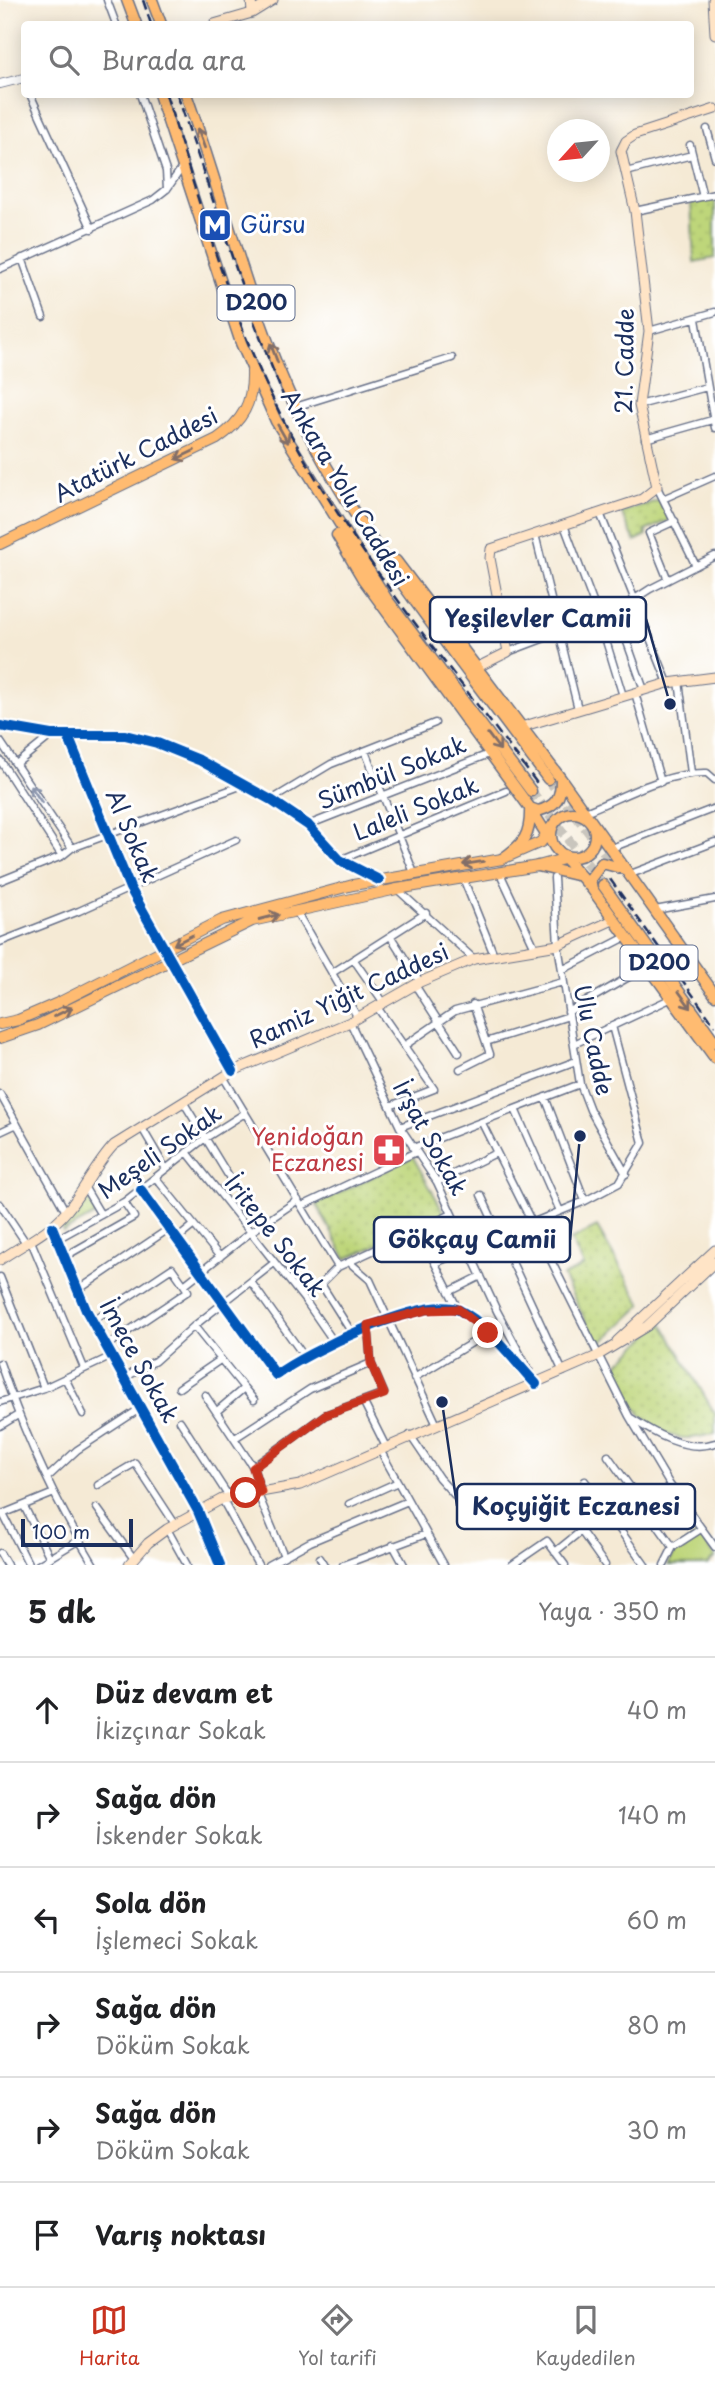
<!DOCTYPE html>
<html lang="tr">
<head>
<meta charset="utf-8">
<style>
	:root { --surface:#fff; --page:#f2f2f2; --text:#202124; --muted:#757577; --line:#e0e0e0; --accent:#c8321e }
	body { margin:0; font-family:"Playpen Sans",sans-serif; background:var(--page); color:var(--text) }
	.compass { position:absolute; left:547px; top:119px; width:63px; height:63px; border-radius:50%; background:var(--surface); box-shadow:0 4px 18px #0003; rotate:243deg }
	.scale { position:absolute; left:21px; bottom:18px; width:112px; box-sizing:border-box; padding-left:7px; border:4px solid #1b2f5e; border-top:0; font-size:19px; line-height:24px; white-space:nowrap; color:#1b2f5e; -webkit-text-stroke:5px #fff; paint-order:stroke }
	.stop { position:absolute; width:21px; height:21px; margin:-16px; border:5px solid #c8321e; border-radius:50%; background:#fff }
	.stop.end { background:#c8321e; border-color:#fff; box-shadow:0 2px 7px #0008 }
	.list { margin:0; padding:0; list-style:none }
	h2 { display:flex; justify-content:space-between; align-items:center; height:91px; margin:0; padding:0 28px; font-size:30px }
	h2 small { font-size:23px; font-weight:400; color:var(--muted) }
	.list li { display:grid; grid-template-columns:46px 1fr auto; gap:21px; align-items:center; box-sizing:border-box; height:105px; padding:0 28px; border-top:2px solid var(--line) }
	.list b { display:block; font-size:26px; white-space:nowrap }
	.list p { margin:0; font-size:23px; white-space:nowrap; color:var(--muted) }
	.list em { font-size:23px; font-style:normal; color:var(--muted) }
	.icon { flex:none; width:38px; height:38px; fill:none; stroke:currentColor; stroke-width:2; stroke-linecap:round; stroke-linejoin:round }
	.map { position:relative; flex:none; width:715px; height:1565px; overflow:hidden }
	.search { position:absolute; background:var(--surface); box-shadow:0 4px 18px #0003; left:21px; right:21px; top:21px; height:77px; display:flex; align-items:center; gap:18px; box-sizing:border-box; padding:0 24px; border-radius:7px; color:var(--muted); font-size:26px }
	.sheet { height:721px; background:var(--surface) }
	nav { display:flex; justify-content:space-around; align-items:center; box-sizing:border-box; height:98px; border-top:2px solid var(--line); background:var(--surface); font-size:19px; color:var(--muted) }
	nav a { display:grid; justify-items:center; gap:4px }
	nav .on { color:var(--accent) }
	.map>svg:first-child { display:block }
</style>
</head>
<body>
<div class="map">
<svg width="715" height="1565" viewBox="0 0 715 1565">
	<defs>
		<pattern id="grass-tufts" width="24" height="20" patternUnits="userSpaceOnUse" patternTransform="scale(1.75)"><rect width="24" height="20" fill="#bed67a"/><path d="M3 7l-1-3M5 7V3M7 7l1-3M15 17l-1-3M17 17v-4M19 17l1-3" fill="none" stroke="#a3b86c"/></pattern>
		<pattern id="park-dots" width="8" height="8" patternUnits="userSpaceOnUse" patternTransform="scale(1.75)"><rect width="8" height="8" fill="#bed67a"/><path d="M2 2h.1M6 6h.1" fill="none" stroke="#a3b86c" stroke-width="1.8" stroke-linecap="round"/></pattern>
	</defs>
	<rect width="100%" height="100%" fill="#fff"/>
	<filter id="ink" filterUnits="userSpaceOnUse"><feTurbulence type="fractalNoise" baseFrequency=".0143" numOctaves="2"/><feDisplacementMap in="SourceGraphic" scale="14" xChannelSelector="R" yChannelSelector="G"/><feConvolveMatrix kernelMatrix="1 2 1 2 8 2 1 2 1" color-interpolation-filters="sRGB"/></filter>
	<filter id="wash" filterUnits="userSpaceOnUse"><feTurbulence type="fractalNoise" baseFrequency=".00686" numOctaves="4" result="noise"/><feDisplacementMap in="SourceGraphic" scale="28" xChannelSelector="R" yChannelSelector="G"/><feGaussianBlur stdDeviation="1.57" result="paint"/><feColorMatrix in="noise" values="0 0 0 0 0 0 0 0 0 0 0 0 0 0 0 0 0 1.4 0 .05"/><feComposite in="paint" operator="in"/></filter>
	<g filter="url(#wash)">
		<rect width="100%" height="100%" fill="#f5ead5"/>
		<path fill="url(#grass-tufts)" stroke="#6c826c" stroke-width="2" d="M699,1533L715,1557L707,1565H668L676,1551Z"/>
		<path fill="url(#park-dots)" stroke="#6c826c" stroke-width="2" d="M715,198V258L694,262L691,202Z
			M660,500L670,520L645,531L647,535L635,541L621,512Z
			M413,1157L445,1214L346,1259L316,1204Z
			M88,1197L97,1214L63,1232L61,1227Z
			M597,1227L642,1305L598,1346L563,1276L584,1266L571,1240Z
			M662,1322L715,1414V1434C705,1435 692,1439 683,1438C645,1433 626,1398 615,1367Z"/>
	</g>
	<g filter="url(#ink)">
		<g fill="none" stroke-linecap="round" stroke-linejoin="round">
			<path stroke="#c9c5bd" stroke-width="10" stroke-dasharray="10 5" stroke-linecap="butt" d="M548,779L617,869
				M531,791L603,885"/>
			<g stroke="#677088" stroke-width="9">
				<path id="minor" d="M107,0L116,24
					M30,94L92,229
					M140,94L166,171L167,189
					M707,129L715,158
					M690,145L703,197
					M626,172L692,155
					M635,211L715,194
					M22,258L43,317
					M0,269L153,200L167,189L183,166
					M696,319L715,428
					M649,331L715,312
					M639,405L707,387
					M295,407L452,358
					M645,439L712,420
					M657,487L696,566
					M665,498L715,476
					M600,513L668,683
					M564,525L599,618L623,696
					M535,534L578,709
					M668,580L649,533L675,521
					M616,611L644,690
					M508,652L616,611L650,589L715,556
					M679,681L691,773
					M635,693L661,782
					M0,726L52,735H125L157,743L199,760L271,800L308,825L340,860L378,879
					M68,736L130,888L233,1071
					M0,741L72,848
					M365,751L414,873
					M0,760L62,856
					M16,764L52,735
					M271,800L331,764L435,723
					M585,812C623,797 665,772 707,773L715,780
					M308,825L489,754
					M609,849L715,808
					M340,860L506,791
					M499,871L536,950
					M628,875L715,842
					M463,878L494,955
					M554,878L558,945L580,1084L590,1110L626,1174
					M0,881L62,856L72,848L243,785
					M398,890L474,959
					M655,910L715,899
					M296,911L358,1018
					M391,937L420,982
					M0,942L79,911L236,840
					M354,960L384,1003
					M562,970L626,937
					M332,973L426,913
					M415,985L459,1053
					M377,1007L434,1089L390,1106
					M568,1012L634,974
					M350,1022L400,1127L437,1182L497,1311L532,1376
					M486,1042L569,1016
					M574,1044L670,999
					M404,1046L455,1011L563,982
					M460,1069L490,1054L473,1004
					M224,1078L338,1267
					M0,1094L66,1212
					M545,1097L585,1201
					M184,1103L234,1185L265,1223
					M515,1109L560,1211
					M482,1123L629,1416L670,1485L715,1547
					M400,1127L576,1061
					M142,1128L166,1169
					M0,1132L17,1124
					M413,1148L580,1084
					M187,1152L307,1303L334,1342
					M156,1178L220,1257
					M437,1182L496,1153
					M85,1188L101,1215
					M141,1190L276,1375C305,1353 425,1294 459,1310C486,1322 516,1363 536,1384
					M481,1195L563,1372
					M0,1204L26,1243
					M302,1206L416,1152
					M52,1227L86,1310L198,1511L220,1565
					M418,1230L458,1309
					M57,1239L124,1202L204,1139L245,1113
					M177,1239L194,1225
					M31,1241L84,1368
					M64,1257L134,1217L124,1202
					M349,1262L370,1280L436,1423
					M435,1263L585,1201L619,1183L643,1143L612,1026
					M0,1277L44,1388
					M251,1282L304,1356
					M78,1290L170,1228
					M449,1292L481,1276
					M92,1321L172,1268L184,1285
					M194,1326L244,1388L217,1411
					M352,1333L321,1284L338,1267L452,1214
					M106,1346L188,1291L184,1285L251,1232L298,1200
					M0,1363C24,1434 55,1501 94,1565
					M65,1378L83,1414
					M124,1378L155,1361L194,1326L274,1263
					M414,1378L488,1333
					M179,1388L220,1360
					M244,1388L254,1400
					M205,1395L253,1467L261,1492
					M363,1401L386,1447
					M0,1402L44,1388L112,1356
					M631,1418C653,1433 687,1453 715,1443
					M180,1421L229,1497
					M0,1426L18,1415
					M410,1435L439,1478L459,1500
					M235,1438L310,1389L371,1363
					M380,1450L444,1565
					M608,1456L673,1547
					M253,1467L325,1415L384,1393L371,1363L368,1325
					M48,1477L77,1450L141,1408
					M585,1481L645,1565
					M98,1485L135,1463L175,1524
					M257,1492L284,1556
					M222,1499L258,1565
					M349,1504L398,1482
					M24,1506L50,1558
					M97,1508L134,1559
					M3,1514L29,1565
					M0,1515L54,1493
					M167,1529L187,1565
					M581,1531L605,1565
					M393,1545L404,1565
					M555,1552L581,1531L604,1505
					M0,1553L7,1565
					M320,1558L324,1565
					M38,1565L79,1540
					M268,1565L310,1542L408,1501
					M343,1565L426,1534
					M512,1565L547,1541L565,1565
					M664,1565L673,1547L701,1529"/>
			</g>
			<g stroke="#677088" stroke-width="10">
				<path id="tertiary" d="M0,84L24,78"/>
			</g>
			<g stroke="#677088" stroke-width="11">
				<path id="secondary" d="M251,0L252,13
					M713,0L715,34
					M214,24L252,13L273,0
					M478,667L508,652L490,558L491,549L642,499L657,487L639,405L649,331L635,211L621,151L626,141L635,135L715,109
					M521,727L668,683L715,677
					M0,1260C23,1244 48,1233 66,1212C84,1191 95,1165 114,1145L233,1071L350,1022L420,982L474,959L558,945L613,920
					M617,1341L715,1250
					M129,1565L148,1543L167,1529L222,1499L300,1485L597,1356L647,1326L715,1262"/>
			</g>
			<g stroke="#677088" stroke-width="12">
				<path id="primary" d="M0,544L217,439C243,421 253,403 252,371
					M0,1024L18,1020L60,1002L222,920L353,885L502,859L541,842L553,825
					M0,1038L38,1025L252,921L397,889L538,866L571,857"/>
			</g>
			<g stroke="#677088" stroke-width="13">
				<path id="trunk" d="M127,0L136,24
					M152,0L161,24
					M159,94L241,343L276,421L386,598L531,791
					M186,94C224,200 250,314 299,415C363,545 463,663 548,779
					M337,535L363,579L530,808L554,846L592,889L715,1058
					M396,561L561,779L715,995
					M551 835a22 22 0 1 1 44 0a22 22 0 1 1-44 0Z
					M502,859C524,844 531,835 530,808L538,811C557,806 561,797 561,779
					M538,866L576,875
					M603,885L715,1042
					M592,889L590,879L602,863L621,868"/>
			</g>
			<use href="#minor" stroke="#fff" stroke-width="6"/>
			<use href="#tertiary" stroke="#fff" stroke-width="8"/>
			<use href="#secondary" stroke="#ffe4c6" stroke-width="9"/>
			<use href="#primary" stroke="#ffbb71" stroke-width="10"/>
			<use href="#trunk" stroke="#ffbb71" stroke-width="10"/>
			<path stroke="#1b2f5e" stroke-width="2.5" stroke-dasharray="10 5" stroke-linecap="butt" d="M143,0L151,24
				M166,94C200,204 233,325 287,427C355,556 453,670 539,786
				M177,94L254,322L284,398
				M610,879L715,1026"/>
			<g stroke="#fff" stroke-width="15">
				<path id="cycleway" d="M0,726L52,735H125L157,743L199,760L271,800L308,825L340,860L379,880
					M68,736L130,888L233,1071
					M141,1190L276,1375C305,1353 425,1294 459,1310C486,1322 516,1363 536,1384
					M52,1227L86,1310L198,1511L220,1565"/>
			</g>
			<use href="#cycleway" stroke="#0057b8" stroke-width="10"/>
		</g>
		<defs><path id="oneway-shaft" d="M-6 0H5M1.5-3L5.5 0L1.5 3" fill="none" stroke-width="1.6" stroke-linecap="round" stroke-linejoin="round" transform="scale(1.75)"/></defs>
		<g stroke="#826e67">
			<use href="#oneway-shaft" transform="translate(201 138) rotate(-110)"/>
			<use href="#oneway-shaft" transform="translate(274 353) rotate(-111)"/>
			<use href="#oneway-shaft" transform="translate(283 434) rotate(60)"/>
			<use href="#oneway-shaft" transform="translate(185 455) rotate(154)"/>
			<use href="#oneway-shaft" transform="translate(494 742) rotate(53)"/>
			<use href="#oneway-shaft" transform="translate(473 863) rotate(171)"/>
			<use href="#oneway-shaft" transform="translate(269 917) rotate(-14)"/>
			<use href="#oneway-shaft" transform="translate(183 940) rotate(153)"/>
			<use href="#oneway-shaft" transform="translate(685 1000) rotate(54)"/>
			<use href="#oneway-shaft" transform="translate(63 1012) rotate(-26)"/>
		</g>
		<use stroke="#8d97ae" href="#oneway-shaft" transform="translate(36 794) rotate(-124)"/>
	</g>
	<g fill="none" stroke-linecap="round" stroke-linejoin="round" filter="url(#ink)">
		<path stroke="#c8321e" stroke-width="9" d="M246,1493L261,1492L253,1468L325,1415L384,1394L371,1363L368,1325L427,1310L458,1309L488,1333"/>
	</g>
	<defs>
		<g id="metro-square" transform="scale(1.75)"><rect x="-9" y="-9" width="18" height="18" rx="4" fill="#1a4fb4" stroke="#fff"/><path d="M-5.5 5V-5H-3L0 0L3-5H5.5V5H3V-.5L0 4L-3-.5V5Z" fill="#fff"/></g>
		<g id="pharmacy-square" transform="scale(1.75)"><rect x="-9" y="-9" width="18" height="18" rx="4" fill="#e0444e" stroke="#fff"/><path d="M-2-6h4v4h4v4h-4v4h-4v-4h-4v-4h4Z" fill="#fff"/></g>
	</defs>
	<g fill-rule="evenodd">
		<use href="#metro-square" x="215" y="225"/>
		<use href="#pharmacy-square" x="389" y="1150"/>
	</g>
	<g text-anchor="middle" stroke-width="6" stroke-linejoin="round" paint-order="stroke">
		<g fill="#fff" stroke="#5f6d8e" stroke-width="2">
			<rect x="217.5" y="285.5" width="77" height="35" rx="5"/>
			<rect x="620.5" y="945.5" width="77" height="35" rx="5"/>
		</g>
		<g font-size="21" font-weight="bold" fill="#1b2f5e">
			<text x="256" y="310">D200</text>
			<text x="659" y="970">D200</text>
		</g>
		<g font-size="23" fill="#164399" stroke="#fff" text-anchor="start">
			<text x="240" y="233">Gürsu</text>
		</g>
		<g font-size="23" fill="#1b2f5e" stroke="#fff">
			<text transform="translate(625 361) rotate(-89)" y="8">21. Cadde</text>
			<text transform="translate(136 455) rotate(-27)" y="8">Atatürk Caddesi</text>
			<text transform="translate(345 488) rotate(59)" y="8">Ankara Yolu Caddesi</text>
			<text transform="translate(392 773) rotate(-22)" y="8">Sümbül Sokak</text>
			<text transform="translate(416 809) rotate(-22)" y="8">Laleli Sokak</text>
			<text transform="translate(132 836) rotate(67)" y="8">Al Sokak</text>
			<text transform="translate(349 996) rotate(-25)" y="8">Ramiz Yiğit Caddesi</text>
			<text transform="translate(593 1040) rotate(78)" y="8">Ulu Cadde</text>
			<text transform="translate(430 1138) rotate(61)" y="8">İrşat Sokak</text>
			<text transform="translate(160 1152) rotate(-35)" y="8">Meşeli Sokak</text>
			<text transform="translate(275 1236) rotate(52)" y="8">İritepe Sokak</text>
			<text transform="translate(139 1361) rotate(61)" y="8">İmece Sokak</text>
		</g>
		<g font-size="23" fill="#be3a42" stroke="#fff" text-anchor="end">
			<text x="364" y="1145">Yenidoğan<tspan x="364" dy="26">Eczanesi</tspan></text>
		</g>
	</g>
	<path fill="none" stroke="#1b2f5e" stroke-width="2.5" d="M670 704L646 619M580 1136L570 1240M442 1402L457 1506"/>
	<g fill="#1b2f5e" stroke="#fff" stroke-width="2.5">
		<circle cx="670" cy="704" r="7"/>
		<circle cx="580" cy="1136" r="7"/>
		<circle cx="442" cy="1402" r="7"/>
	</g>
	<g fill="#fff" stroke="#1b2f5e" stroke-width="2.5">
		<rect x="430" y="597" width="216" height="45" rx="7"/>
		<rect x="374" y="1217" width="196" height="45" rx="7"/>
		<rect x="457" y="1484" width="238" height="45" rx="7"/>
	</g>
	<g font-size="24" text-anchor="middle" font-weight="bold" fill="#1b2f5e">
		<text x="538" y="627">Yeşilevler Camii</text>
		<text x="472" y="1248">Gökçay Camii</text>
		<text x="576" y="1515">Koçyiğit Eczanesi</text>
	</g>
</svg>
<svg class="compass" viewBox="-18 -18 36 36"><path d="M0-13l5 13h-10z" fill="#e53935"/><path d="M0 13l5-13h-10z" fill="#757577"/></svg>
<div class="scale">100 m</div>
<div class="stop" style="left:246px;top:1493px"></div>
<div class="stop end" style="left:488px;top:1333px"></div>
<div class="search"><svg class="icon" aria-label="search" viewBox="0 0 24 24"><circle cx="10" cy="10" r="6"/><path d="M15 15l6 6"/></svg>Burada ara</div>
</div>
<section class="sheet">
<h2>5 dk<small>Yaya · 350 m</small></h2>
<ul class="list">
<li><svg class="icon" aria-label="ahead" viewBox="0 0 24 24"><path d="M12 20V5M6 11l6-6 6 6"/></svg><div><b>Düz devam et</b><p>İkizçınar Sokak</p></div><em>40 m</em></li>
<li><svg class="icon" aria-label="right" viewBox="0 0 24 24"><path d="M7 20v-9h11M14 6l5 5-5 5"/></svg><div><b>Sağa dön</b><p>İskender Sokak</p></div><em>140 m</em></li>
<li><svg class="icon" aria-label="left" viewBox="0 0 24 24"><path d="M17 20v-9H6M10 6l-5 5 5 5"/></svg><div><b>Sola dön</b><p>İşlemeci Sokak</p></div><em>60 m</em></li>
<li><svg class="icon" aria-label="right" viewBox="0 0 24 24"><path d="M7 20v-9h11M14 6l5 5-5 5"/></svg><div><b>Sağa dön</b><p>Döküm Sokak</p></div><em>80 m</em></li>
<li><svg class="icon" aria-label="right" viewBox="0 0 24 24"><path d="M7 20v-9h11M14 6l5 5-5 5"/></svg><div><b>Sağa dön</b><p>Döküm Sokak</p></div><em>30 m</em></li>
<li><svg class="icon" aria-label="arrive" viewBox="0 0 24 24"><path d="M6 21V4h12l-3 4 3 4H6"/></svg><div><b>Varış noktası</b></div></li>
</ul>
</section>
<nav>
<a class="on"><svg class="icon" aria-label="map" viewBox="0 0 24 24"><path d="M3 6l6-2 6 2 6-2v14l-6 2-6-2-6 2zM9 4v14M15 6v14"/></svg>Harita</a>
<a><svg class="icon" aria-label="directions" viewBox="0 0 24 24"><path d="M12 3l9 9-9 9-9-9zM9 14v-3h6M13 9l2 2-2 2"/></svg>Yol tarifi</a>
<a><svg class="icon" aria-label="saved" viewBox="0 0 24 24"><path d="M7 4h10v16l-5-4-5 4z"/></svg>Kaydedilen</a>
</nav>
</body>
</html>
